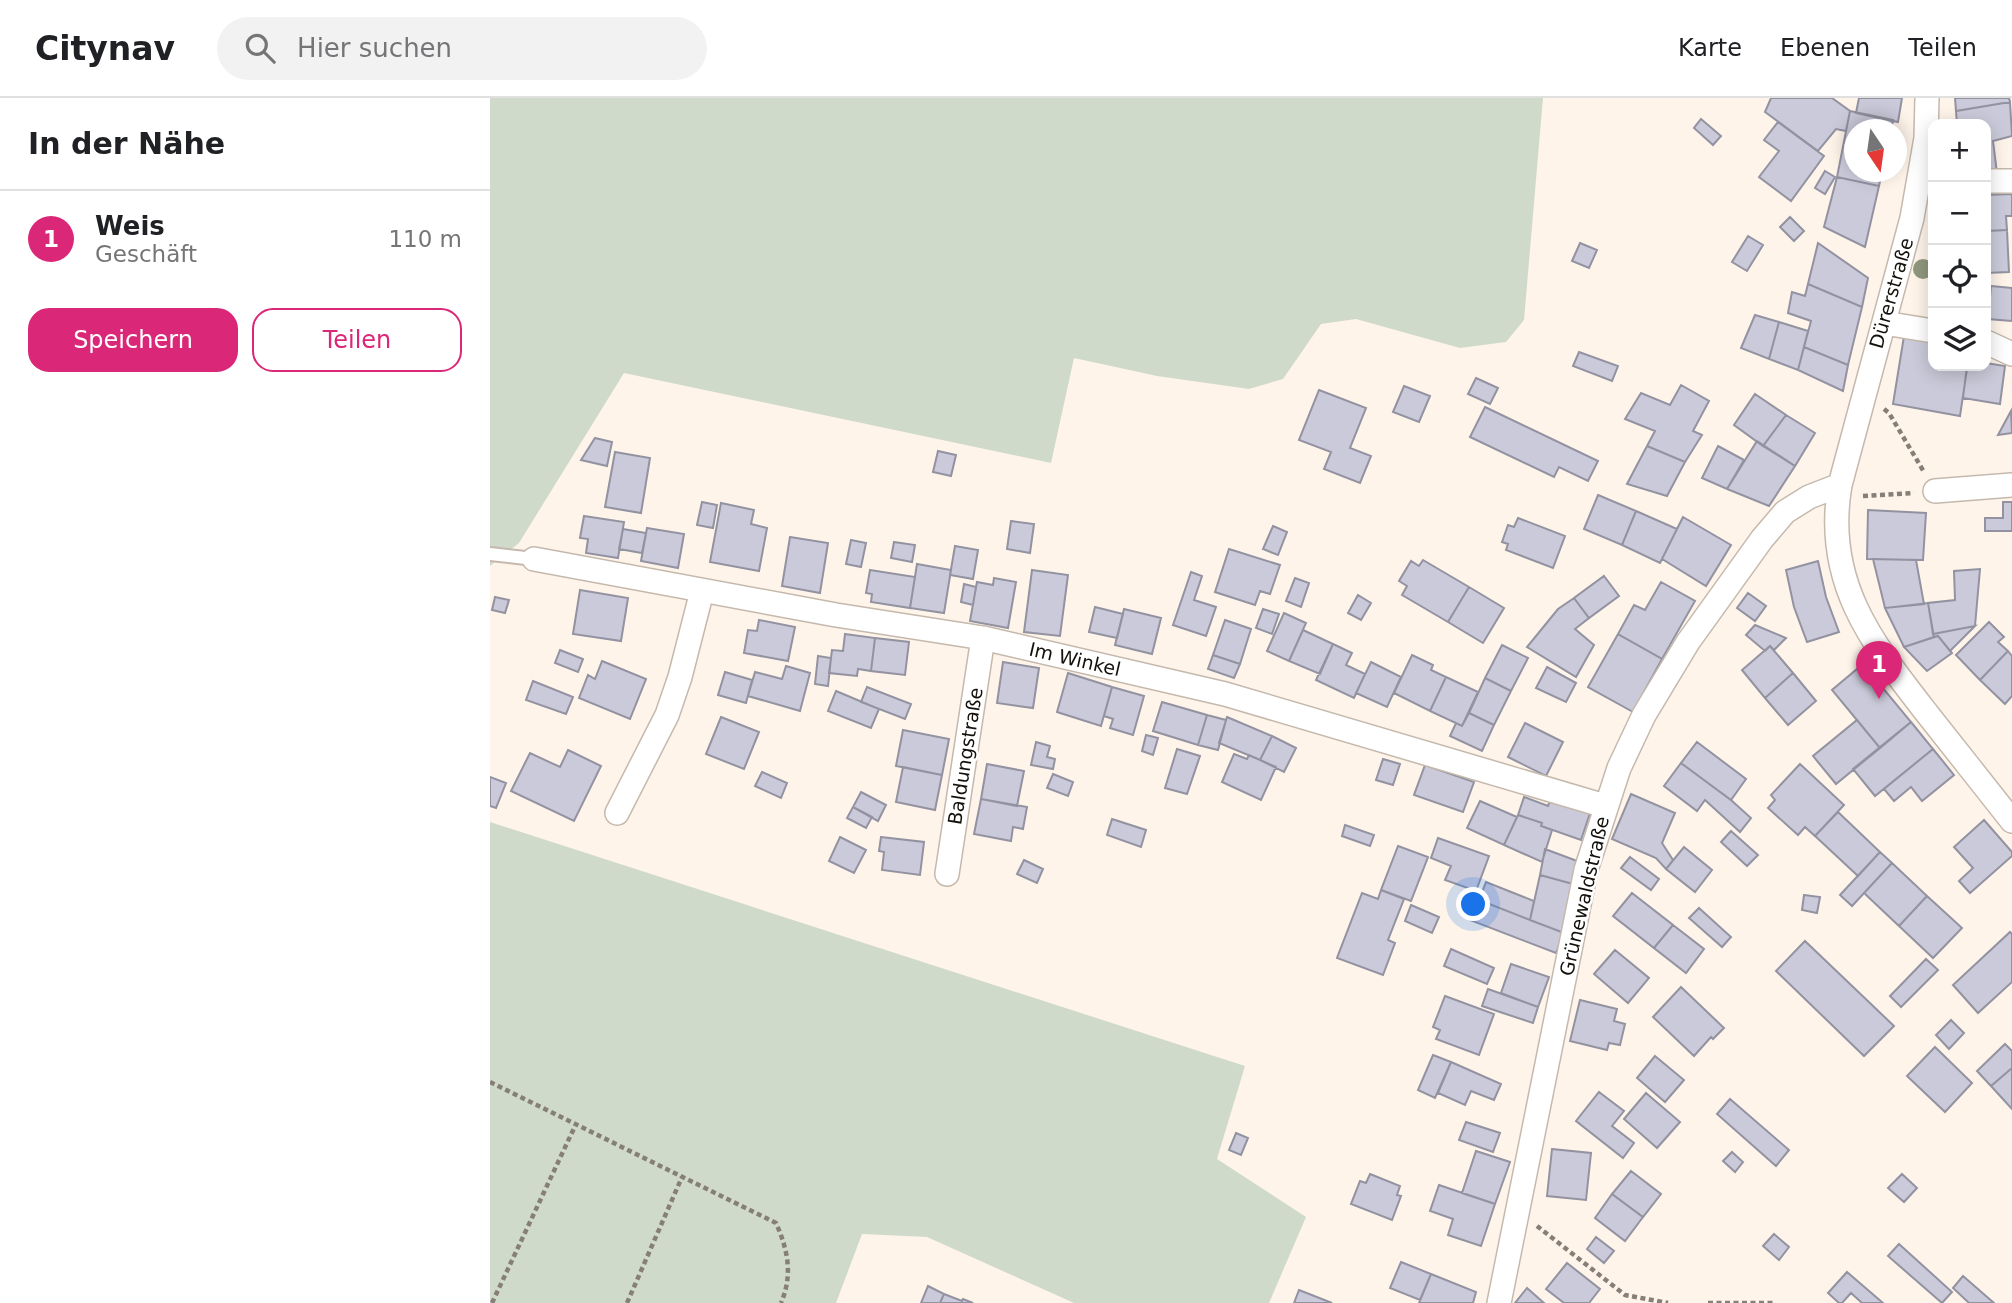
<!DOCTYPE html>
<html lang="de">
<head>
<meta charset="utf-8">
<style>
	:root { --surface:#fff; --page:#f2f2f2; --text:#202124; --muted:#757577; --line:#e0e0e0; --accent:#db2777 }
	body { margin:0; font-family:"DejaVu Sans",sans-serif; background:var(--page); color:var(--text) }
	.controls { position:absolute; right:21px; top:21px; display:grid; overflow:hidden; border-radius:14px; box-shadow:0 4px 18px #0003 }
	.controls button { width:63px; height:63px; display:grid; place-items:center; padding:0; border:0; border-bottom:2px solid var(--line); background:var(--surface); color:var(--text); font:35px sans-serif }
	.compass { position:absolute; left:1354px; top:21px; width:63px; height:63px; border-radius:50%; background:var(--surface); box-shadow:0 4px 18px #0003; rotate:167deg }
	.you { position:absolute; left:984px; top:807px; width:24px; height:24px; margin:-18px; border:5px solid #fff; border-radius:50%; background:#1a73e8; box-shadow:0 0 0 10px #1a73e833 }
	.badge { display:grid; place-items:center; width:46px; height:46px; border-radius:50%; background:var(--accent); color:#fff; font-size:23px; font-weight:700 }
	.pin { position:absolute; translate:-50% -58px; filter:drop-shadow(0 2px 4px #0008) }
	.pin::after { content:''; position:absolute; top:37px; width:24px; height:21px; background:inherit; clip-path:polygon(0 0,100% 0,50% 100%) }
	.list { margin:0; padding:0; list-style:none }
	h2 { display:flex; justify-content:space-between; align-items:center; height:91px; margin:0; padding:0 28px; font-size:30px }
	h2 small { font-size:23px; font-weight:400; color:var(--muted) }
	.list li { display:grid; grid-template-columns:46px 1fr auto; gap:21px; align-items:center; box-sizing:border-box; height:98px; padding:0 28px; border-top:2px solid var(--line) }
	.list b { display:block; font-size:26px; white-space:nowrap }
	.list p { margin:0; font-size:23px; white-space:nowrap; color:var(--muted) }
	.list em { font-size:23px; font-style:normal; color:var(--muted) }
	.actions { display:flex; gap:14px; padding:21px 28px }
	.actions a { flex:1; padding:16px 0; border:2px solid var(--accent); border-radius:21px; text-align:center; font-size:24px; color:var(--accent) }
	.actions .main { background:var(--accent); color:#fff }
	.icon { flex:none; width:38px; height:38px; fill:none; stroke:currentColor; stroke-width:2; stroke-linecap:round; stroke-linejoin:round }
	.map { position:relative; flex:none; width:1522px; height:1205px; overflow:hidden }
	header { display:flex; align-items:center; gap:42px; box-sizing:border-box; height:98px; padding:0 35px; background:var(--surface); border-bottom:2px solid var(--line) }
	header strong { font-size:33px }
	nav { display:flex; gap:38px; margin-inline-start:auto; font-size:24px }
	.search { width:490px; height:63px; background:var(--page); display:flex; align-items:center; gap:18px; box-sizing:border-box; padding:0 24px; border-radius:38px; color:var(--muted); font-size:26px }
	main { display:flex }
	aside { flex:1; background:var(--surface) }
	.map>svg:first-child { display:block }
</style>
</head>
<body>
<header>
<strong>Citynav</strong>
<div class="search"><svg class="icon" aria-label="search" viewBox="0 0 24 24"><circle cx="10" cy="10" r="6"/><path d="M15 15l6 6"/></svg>Hier suchen</div>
<nav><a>Karte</a><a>Ebenen</a><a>Teilen</a></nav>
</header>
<main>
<aside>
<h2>In der Nähe<small></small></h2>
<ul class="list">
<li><span class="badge">1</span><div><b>Weis</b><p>Geschäft</p></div><em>110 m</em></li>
</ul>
<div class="actions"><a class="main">Speichern</a><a>Teilen</a></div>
</aside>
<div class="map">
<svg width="1522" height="1205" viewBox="0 0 1522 1205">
	<rect width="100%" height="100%" fill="#fef4ea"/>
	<path fill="#d0daca" d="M0,0H1053L1034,222L1016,244L970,250L866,221L831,226L793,281L759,291L667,278L584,260L561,365L134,275L29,445L0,468Z
		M0,724L755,968L727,1061L816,1119L779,1205H584L437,1139L372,1136L346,1205H0Z"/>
	<path fill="#cbcada" stroke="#9292a1" stroke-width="2" d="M1281,0H1342L1360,13L1356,33L1346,31L1328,53L1275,14Z
		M1369,0H1412L1408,24L1366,15Z
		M1465,0H1519L1520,4L1466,13Z
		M1520,4L1522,38L1503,43L1507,75L1496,76V26H1467L1466,13Z
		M1360,13L1403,22L1401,32H1364V74H1392L1389,88L1347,79Z
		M1211,21L1231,38L1223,47L1204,30Z
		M1288,24L1334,58L1301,103L1269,79L1289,53L1274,42Z
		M1335,73L1345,79L1335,96L1325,90Z
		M1347,79L1389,88L1375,149L1334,129Z
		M1522,96V118H1516L1517,132L1496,133V97Z
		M1300,119L1314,133L1304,143L1290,129Z
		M1517,132L1519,174L1496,175V133Z
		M1258,138L1273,147L1257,173L1242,164Z
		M1090,145L1107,152L1099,170L1082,163Z
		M1328,145L1378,180L1372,209L1318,186Z
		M1318,186L1372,209L1358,267L1314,249L1321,223L1298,215L1302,194L1315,198Z
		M1501,188L1522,190V223L1498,221Z
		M1265,217L1289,224L1279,261L1251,250Z
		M1289,224L1318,233L1308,272L1279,261Z
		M1414,238L1443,243V268L1477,271L1470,318L1403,306Z
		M1314,249L1358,267L1353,293L1308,272Z
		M1089,254L1128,268L1122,283L1083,268Z
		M1496,265L1515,268L1510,306L1473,300L1477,268H1496Z
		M986,280L1008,290L1000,306L978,296Z
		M1191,287L1219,303L1203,333L1212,337L1195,364L1157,348L1165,333L1135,321L1151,295L1180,307Z
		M914,288L940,298L929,324L903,314Z
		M829,292L876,310L860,350L881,358L870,385L834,371L841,354L809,342Z
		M1265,296L1296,317L1273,348L1244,327Z
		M995,309L1108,363L1098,383L1069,369L1064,379L980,339Z
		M1521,313L1522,335L1508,337Z
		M1296,317L1325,335L1305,368L1273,348Z
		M105,340L122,344L117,368L91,362Z
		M1267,343L1305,368L1279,408L1237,391Z
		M1157,348L1195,364L1177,398L1137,386Z
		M1228,348L1254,362L1237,391L1212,380Z
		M448,353L466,357L461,378L443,374Z
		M125,354L160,360L151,415L115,409Z
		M1108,397L1146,413L1132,447L1094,431Z
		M212,404L227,407L223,430L207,427Z
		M1513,404H1522V433H1495V420H1513Z
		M231,405L264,412L261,426L277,430L269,473L220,464Z
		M1378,412L1436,415L1433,462L1377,461Z
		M1146,413L1187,431L1170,465L1132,447Z
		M94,418L134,424L128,460L96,455L98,441L90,440Z
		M1193,419L1241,447L1216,488L1172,461Z
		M1028,420L1075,438L1063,470L1016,452L1018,446L1012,444L1018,427L1024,429Z
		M521,423L544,426L540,455L517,451Z
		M783,428L797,434L788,457L773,451Z
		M157,430L194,436L188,470L151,463Z
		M133,431L156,435L152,455L129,451Z
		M300,439L338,445L330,495L292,488Z
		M361,442L376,445L371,469L356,466Z
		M404,444L425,447L422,464L401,460Z
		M465,448L488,452L483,481L460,477Z
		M739,451L790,467L780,496L770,493L765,507L725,494Z
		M1383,461L1426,462L1434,506L1395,510Z
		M933,462L979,489L958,524L912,497L917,488L909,483L921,463L929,468Z
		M1328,463L1336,499L1349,534L1317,544L1304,509L1296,472Z
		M427,466L461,472L454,515L420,510Z
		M1490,471L1485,528L1443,536L1438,505L1465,502L1464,473Z
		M380,472L425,479L420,510L381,504L382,496L376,495Z
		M542,472L578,477L570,538L534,534Z
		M701,474L712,478L704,502L726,509L716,538L683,527Z
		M1114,478L1129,498L1099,520L1084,500Z
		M504,480L526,484L518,530L480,523L487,484L503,487Z
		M805,480L819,485L811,509L796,503Z
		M1171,484L1205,503L1172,561L1128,536L1144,507L1155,512Z
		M474,486L486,489L483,507L471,504Z
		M979,489L1014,510L993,545L958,524Z
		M90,492L138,500L131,543L83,536Z
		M1258,495L1276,508L1265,523L1247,510Z
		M868,497L881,505L871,522L858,515Z
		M5,499L19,502L15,515L2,512Z
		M1084,500L1099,520L1085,531L1104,547L1086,579L1037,549L1068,511Z
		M1438,505L1444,539L1414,549L1395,510Z
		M605,509L633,516L627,540L599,534Z
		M634,511L671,520L662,556L625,547Z
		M773,511L789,516L782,536L766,530Z
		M794,515L816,525L799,563L777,553Z
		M269,522L305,529L298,563L254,555L258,532L267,533Z
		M735,522L761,531L750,566L723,557Z
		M1499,524L1514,539L1508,544L1518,553L1490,582L1466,557Z
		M1265,527L1296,540L1284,552L1280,548L1275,553L1256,537Z
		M1485,528L1460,553L1448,538L1444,539L1443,536Z
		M813,532L843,546L830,576L799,563Z
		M355,536L385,540L381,573L368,571L367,578L339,575L342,552L353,553Z
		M1128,536L1172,561L1143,614L1098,589Z
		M1448,538L1462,555L1437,573L1414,549Z
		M385,540L419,544L415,577L381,573Z
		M843,546L862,555L856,567L875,576L864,600L826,582Z
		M1012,547L1038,560L1021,593L995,580Z
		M1280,548L1303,575L1275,600L1252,572Z
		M70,552L93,561L88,574L65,565Z
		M1518,553L1522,558V598L1515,606L1490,582Z
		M723,557L750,566L744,580L718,571Z
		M922,557L943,567L941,572L956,579L940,613L904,595Z
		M328,558L341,560L338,588L325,586Z
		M112,563L156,581L140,621L89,600L98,577L105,581Z
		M513,564L549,570L543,610L507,605Z
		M881,564L911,579L897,609L866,595Z
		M1373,566L1421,624L1390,650L1342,592Z
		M296,568L320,575L310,613L258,598L265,574L292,581Z
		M1057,569L1086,585L1076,604L1046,590Z
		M235,574L262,582L256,605L228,597Z
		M578,575L622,589L611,628L567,614Z
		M1303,575L1326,603L1298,627L1275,600Z
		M956,579L988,594L972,628L940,613Z
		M995,580L1021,593L1004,627L979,615Z
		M43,583L83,599L76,616L36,602Z
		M377,589L421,606L415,621L371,604Z
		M622,589L654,598L643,637L620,630L623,621L614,618Z
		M346,593L389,611L381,630L338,613Z
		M672,604L717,617L708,647L663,633Z
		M979,615L1004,627L992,653L960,638L966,625L972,628Z
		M717,617L736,622L728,652L708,647Z
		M231,619L269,634L254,671L216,656Z
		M737,619L782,638L770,662L729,645Z
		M1367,622L1390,650L1346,686L1323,658Z
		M1421,624L1443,651L1385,698L1363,671Z
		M1035,625L1073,644L1056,678L1018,659Z
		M413,632L459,641L452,677L406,668Z
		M656,637L668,640L663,657L652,653Z
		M782,638L806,650L794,674L770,662Z
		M546,644L560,648L557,659L565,661L563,671L541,667Z
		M1207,644L1256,681L1241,702L1191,665Z
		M687,651L710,658L697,696L675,690Z
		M1443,651L1464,677L1432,703L1421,689L1404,703L1394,691Z
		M78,652L111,668L84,723L21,693L40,655L70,669Z
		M744,656L757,661L759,657L786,669L771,702L732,684Z
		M893,661L910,666L903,687L886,682Z
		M1191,665L1241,702L1261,720L1250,734L1215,702L1207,713L1174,688Z
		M497,666L534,673L527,708L491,701Z
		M1310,666L1354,707L1325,738L1315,729L1308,737L1278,710L1285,702L1281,697Z
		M935,667L984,684L973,714L924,697Z
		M413,669L452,677L445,712L406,704Z
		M272,674L297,685L291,700L265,688Z
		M563,676L583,684L578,698L557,690Z
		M0,679L16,685L6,710L0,708Z
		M371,694L396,707L388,723L363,709Z
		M1141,696L1185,715L1172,745L1183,762L1176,771L1166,760L1122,741Z
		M1034,699L1058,708L1061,701L1100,715L1091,742L1051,728L1052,725L1028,717Z
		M491,701L537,709L533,731L523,729L521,743L484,736Z
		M990,703L1027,719L1014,747L977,730Z
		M363,709L382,719L376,730L357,720Z
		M1348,714L1390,754L1368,778L1325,738Z
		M1028,717L1052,725L1051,728L1062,732L1052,764L1014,747Z
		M622,721L656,732L651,749L617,737Z
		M1494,722L1522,754V758L1480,795L1469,783L1483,770L1464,749Z
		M855,727L884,737L880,748L852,738Z
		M1241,733L1268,757L1257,768L1231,744Z
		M350,739L376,752L364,775L339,763Z
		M391,739L434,744L430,777L392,772L394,754L389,753Z
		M948,740L999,758L986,793L955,782L961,768L941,760Z
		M908,748L938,759L921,803L891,792Z
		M1194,749L1222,772L1205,794L1176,771Z
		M1055,751L1087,763L1083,786L1050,777Z
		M1390,754L1402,765L1362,808L1350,797Z
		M1140,759L1169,781L1161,792L1131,770Z
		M534,762L553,771L547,785L527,776Z
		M1402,765L1437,798L1409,828L1374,795Z
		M1050,777L1083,786L1074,835L1040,822Z
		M996,784L1044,803L1040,822L989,802Z
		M891,792L914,801L898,842L905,845L893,877L847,860L872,795L888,801Z
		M1142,795L1183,827L1164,850L1123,818Z
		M1314,797L1330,799L1327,815L1312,812Z
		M1437,798L1472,830L1443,860L1409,828Z
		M989,802L1074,835L1066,855L980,822Z
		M921,807L949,819L942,835L915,823Z
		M1209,810L1241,839L1232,849L1199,820Z
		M1183,827L1214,851L1196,875L1164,850Z
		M1520,834L1522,836V884L1488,915L1463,887Z
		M1315,843L1404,928L1374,958L1286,873Z
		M961,851L1004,870L997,886L954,868Z
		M1125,852L1159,880L1138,905L1104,876Z
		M1436,861L1448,872L1411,909L1400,898Z
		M1021,866L1059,879L1048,909L1011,895Z
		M1191,889L1234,930L1223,941L1221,939L1204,958L1163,919Z
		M998,891L1048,909L1043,925L992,908Z
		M955,898L1004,916L989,957L946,941L950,932L943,929Z
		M1090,902L1127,911L1124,923L1135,926L1130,947L1119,945L1117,952L1080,943Z
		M1461,922L1474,935L1459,951L1446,937Z
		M1515,946L1522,953V970L1501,988L1487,973Z
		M1445,949L1482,985L1455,1014L1417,978Z
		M943,957L961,964L945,1000L928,992Z
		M1165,958L1194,982L1175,1004L1147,980Z
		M961,964L1011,986L1004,1002L981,993L975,1007L948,995Z
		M1522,970V1011L1501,988Z
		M1109,994L1134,1013L1122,1028L1144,1045L1133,1060L1086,1023Z
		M1156,995L1190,1024L1167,1050L1134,1021Z
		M1240,1001L1299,1052L1286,1068L1227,1016Z
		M976,1024L1010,1035L1003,1054L969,1042Z
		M746,1035L758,1040L751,1057L739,1052Z
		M1062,1051L1101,1055L1096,1102L1057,1098Z
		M986,1053L1020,1064L1005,1106L972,1095Z
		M1242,1054L1253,1064L1245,1074L1233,1063Z
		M1141,1073L1171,1096L1153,1119L1122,1096Z
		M880,1076L910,1088L907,1097L911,1098L902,1122L861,1106L870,1083L876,1085Z
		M1412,1076L1427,1090L1414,1104L1398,1090Z
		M949,1087L1005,1106L991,1148L958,1137L963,1121L940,1113Z
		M1122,1096L1153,1119L1135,1143L1105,1120Z
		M1284,1136L1299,1149L1289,1162L1273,1148Z
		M1106,1139L1124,1153L1114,1165L1097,1151Z
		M1409,1146L1462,1194L1452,1205L1398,1158Z
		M911,1164L941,1176L930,1202L900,1190Z
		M1077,1165L1110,1191L1099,1205H1074L1056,1191Z
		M1357,1174L1393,1205H1372L1361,1195L1352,1205H1349L1338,1195Z
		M941,1176L986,1194L983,1205H929Z
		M1473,1178L1504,1205H1479L1463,1190Z
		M438,1188L454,1196L450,1205H431Z
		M1037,1190L1054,1205H1025Z
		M809,1192L842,1205H804Z
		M454,1196L472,1203L473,1201L483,1205H450Z"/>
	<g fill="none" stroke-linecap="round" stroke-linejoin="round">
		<g stroke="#c5b9ad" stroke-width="16">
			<path id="lane" d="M0,456L44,461"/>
		</g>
		<g stroke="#c5b9ad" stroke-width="26">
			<path id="street" d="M1437,0L1436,40L1422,120L1350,387C1333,485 1383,546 1439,618C1467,653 1494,688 1522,723
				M1496,83H1522
				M1394,225L1443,233
				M1496,244L1522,256
				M1445,393L1522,387
				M44,461L346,517L493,540L735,596L1115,708
				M127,715L177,617L190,579L212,493
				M457,776L493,540
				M1009,1205L1096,772L1129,670L1154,617L1198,544L1272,441L1295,414L1319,399L1350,387"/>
		</g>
		<path stroke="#867f78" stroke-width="4.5" stroke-dasharray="5 3.5" stroke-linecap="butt" d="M1394,311L1399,315L1434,374
			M1373,398L1424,395
			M0,984L286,1125C298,1152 303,1177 291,1205
			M1047,1128L1135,1197L1178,1205
			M2,1205L86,1026
			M137,1205L192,1079
			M1218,1205H1286"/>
		<use href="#lane" stroke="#fff" stroke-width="12"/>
		<use href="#street" stroke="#fff" stroke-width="23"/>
	</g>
	<circle fill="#8f987d" cx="1433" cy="171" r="10"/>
	<g text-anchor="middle" stroke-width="5" stroke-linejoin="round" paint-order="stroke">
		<g font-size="19" fill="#13100b" stroke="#fff">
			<text transform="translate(1401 195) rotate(-74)" y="7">Dürerstraße</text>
			<text transform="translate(585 561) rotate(13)" y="7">Im Winkel</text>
			<text transform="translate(475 658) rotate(-81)" y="7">Baldungstraße</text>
			<text transform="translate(1094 798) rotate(-77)" y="7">Grünewaldstraße</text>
		</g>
	</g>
</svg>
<div class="controls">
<button>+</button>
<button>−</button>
<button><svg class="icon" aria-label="locate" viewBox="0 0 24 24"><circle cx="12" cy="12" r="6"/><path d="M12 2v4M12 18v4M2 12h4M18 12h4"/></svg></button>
<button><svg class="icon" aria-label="layers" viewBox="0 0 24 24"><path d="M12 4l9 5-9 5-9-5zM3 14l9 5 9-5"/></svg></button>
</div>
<svg class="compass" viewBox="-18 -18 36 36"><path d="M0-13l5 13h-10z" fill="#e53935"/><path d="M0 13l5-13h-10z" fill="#757577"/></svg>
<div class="you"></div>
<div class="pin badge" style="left:1389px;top:601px">1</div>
</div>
</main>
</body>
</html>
